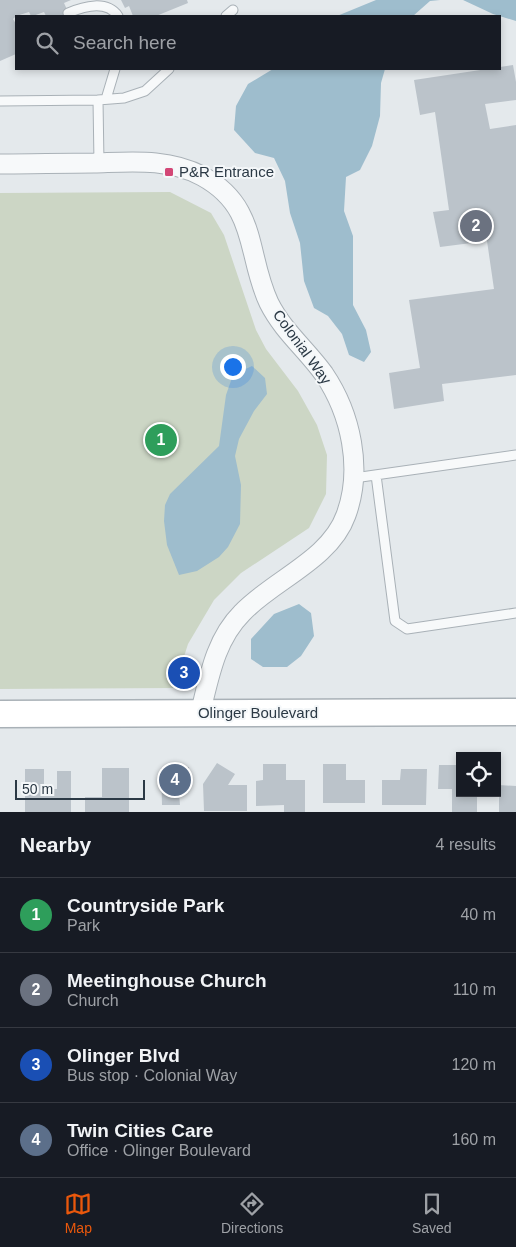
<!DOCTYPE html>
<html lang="en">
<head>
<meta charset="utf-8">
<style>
	:root { --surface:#171b24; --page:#20242c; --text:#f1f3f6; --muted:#9ea1a6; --line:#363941; --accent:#ea580c }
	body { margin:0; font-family:Arial,sans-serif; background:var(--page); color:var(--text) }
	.controls { position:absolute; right:15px; bottom:15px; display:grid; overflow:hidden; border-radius:0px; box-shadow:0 2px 8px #0003 }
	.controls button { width:45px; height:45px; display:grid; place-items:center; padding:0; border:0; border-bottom:1px solid var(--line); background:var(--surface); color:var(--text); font:25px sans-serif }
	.scale { position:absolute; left:15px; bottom:12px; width:130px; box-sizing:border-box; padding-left:5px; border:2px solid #2b3945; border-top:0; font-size:14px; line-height:18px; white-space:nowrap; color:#2b3945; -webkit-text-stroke:4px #f4f7f9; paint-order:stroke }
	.you { position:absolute; left:232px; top:366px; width:18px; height:18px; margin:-12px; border:4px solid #fff; border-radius:50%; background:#1a73e8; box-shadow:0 0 0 8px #1a73e833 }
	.badge { display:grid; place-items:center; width:32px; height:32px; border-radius:50%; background:var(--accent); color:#fff; font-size:16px; font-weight:700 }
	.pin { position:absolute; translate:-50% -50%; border:2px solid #fff; box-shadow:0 1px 5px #0006 }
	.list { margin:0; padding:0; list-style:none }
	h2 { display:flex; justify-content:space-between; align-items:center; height:65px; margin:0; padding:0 20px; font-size:21px }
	h2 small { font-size:16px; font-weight:400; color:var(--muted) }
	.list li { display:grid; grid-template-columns:32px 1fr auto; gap:15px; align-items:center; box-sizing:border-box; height:75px; padding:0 20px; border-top:1px solid var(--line) }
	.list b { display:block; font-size:19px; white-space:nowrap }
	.list p { margin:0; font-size:16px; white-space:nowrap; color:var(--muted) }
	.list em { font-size:16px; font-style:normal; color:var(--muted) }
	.icon { flex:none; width:28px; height:28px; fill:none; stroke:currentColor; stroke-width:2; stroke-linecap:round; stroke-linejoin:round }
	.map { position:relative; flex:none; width:516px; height:812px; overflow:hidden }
	.search { position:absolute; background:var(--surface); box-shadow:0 2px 8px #0003; left:15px; right:15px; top:15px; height:55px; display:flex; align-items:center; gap:12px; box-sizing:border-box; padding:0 18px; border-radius:0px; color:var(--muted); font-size:19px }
	.sheet { height:365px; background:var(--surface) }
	nav { display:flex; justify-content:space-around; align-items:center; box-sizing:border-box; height:70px; border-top:1px solid var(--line); background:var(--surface); font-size:14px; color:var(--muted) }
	nav a { display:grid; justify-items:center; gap:2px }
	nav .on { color:var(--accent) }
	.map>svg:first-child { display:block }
</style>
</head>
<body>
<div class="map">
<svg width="516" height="812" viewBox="0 0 516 812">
	<rect width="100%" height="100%" fill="#e4e9ec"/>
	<path fill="#ccd6c5" d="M170,192L211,213L224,235L256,330L266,349L298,391L317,425L327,455L326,494L309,528L241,573L214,600L188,644L174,688L0,689V193Z"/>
	<path fill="#9ebdcd" d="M376,0H440L430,1L413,16H337Z
		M463,0H516V21L493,14Z
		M273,69H385L381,83L380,116L372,146L360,170L346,177L344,211L353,236V305L366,330L371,352L364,362L349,355L342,334L328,316L314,308L304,281L300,243L290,213L285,181L274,158L255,153L234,130L236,106L248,84Z
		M252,366L265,378L267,394L254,411L239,439L235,456L241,485L240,524L228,547L219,557L197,571L179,575L167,545L164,521L165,505L170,494L219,446L226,395L233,375Z
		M299,604L311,613L314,636L301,656L287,667H263L251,659V639L274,614Z"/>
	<path fill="#bbc3ca" d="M0,0H71L64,3L70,16H46L44,12L33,16H31L29,12L16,16L13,19L16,24V54L0,61Z
		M121,0H187L188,3L156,16H133L129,6L125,8Z
		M513,65L516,82V100L485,104L490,129L516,125V375L442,384L444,401L394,409L389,373L420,368L409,300L494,289L487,241L440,247L433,212L449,210L435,112L420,115L414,80L487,69H500V67Z
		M217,763L235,774L228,785H247V811H204L203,784Z
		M263,764H286V780H305V812H284V805L256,806V781L263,780Z
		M323,764H346V780H365V803H323Z
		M439,765H460V793H477V812H452V789H438Z
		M189,767V792L179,793L180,805H162L161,768Z
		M102,768H129V812H85V797H102Z
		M25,769H44V789H57V771H71V812H25Z
		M401,769H427L426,805H382V780H400Z
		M499,785L516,786V812H499Z"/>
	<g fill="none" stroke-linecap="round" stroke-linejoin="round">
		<g stroke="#a9b1b7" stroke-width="11">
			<path id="lane" d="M68,13C84,6 107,0 118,16
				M226,16L233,10
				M106,99L115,69
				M98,100L124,98L145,91L169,69
				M0,101L98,100L99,163
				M376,475L395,621L407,629L516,613
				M354,478L516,455"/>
		</g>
		<g stroke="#a9b1b7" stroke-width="21">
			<path id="street" d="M0,164C31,164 62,163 94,163C131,162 168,158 202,176C259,207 246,255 269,303C283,331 306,349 324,374C351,414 363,469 346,515C330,560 273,580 242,613C215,640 209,678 200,714"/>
		</g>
		<g stroke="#a9b1b7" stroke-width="29">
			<path id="secondary" d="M0,714L516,712"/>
		</g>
		<use href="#lane" stroke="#f7f9fa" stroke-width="9"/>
		<use href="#street" stroke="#f7f9fa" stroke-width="19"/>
		<use href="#secondary" stroke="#fff" stroke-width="26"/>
	</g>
	<rect fill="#d34776" stroke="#f4f7f9" stroke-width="2" x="164" y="167" width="10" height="10" rx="2.5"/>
	<g text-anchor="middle" stroke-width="4" stroke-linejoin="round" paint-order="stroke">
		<g font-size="15" fill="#2b3945" stroke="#f4f7f9" text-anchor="start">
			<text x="179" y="177">P&amp;R Entrance</text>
		</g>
		<g font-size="15" fill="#2b3945" stroke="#f4f7f9">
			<text transform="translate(302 347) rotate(54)" y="5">Colonial Way</text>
			<text x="258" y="718">Olinger Boulevard</text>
		</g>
	</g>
</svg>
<div class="controls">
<button><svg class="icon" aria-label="locate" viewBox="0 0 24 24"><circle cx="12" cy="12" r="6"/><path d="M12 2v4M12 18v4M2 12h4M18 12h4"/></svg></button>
</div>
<div class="scale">50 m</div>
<div class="you"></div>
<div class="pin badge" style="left:161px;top:440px;background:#2e9e5b">1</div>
<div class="pin badge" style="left:476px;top:226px;background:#6b7280">2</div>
<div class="pin badge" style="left:184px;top:673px;background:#1a4fb4">3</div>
<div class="pin badge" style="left:175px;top:780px;background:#5c6f8a">4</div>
<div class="search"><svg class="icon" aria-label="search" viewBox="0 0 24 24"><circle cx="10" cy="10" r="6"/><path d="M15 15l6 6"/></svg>Search here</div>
</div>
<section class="sheet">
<h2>Nearby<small>4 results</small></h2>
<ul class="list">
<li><span class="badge" style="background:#2e9e5b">1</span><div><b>Countryside Park</b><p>Park</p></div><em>40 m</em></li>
<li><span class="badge" style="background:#6b7280">2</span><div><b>Meetinghouse Church</b><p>Church</p></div><em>110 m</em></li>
<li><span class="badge" style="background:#1a4fb4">3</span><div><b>Olinger Blvd</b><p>Bus stop · Colonial Way</p></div><em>120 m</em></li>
<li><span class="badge" style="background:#5c6f8a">4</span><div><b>Twin Cities Care</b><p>Office · Olinger Boulevard</p></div><em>160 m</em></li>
</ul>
</section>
<nav>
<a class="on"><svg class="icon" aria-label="map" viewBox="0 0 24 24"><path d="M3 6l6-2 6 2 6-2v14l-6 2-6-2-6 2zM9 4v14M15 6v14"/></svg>Map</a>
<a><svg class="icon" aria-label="directions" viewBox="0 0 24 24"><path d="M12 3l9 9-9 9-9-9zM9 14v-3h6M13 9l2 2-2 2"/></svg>Directions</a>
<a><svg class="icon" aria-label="saved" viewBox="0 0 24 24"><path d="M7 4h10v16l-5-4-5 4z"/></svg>Saved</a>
</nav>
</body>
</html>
